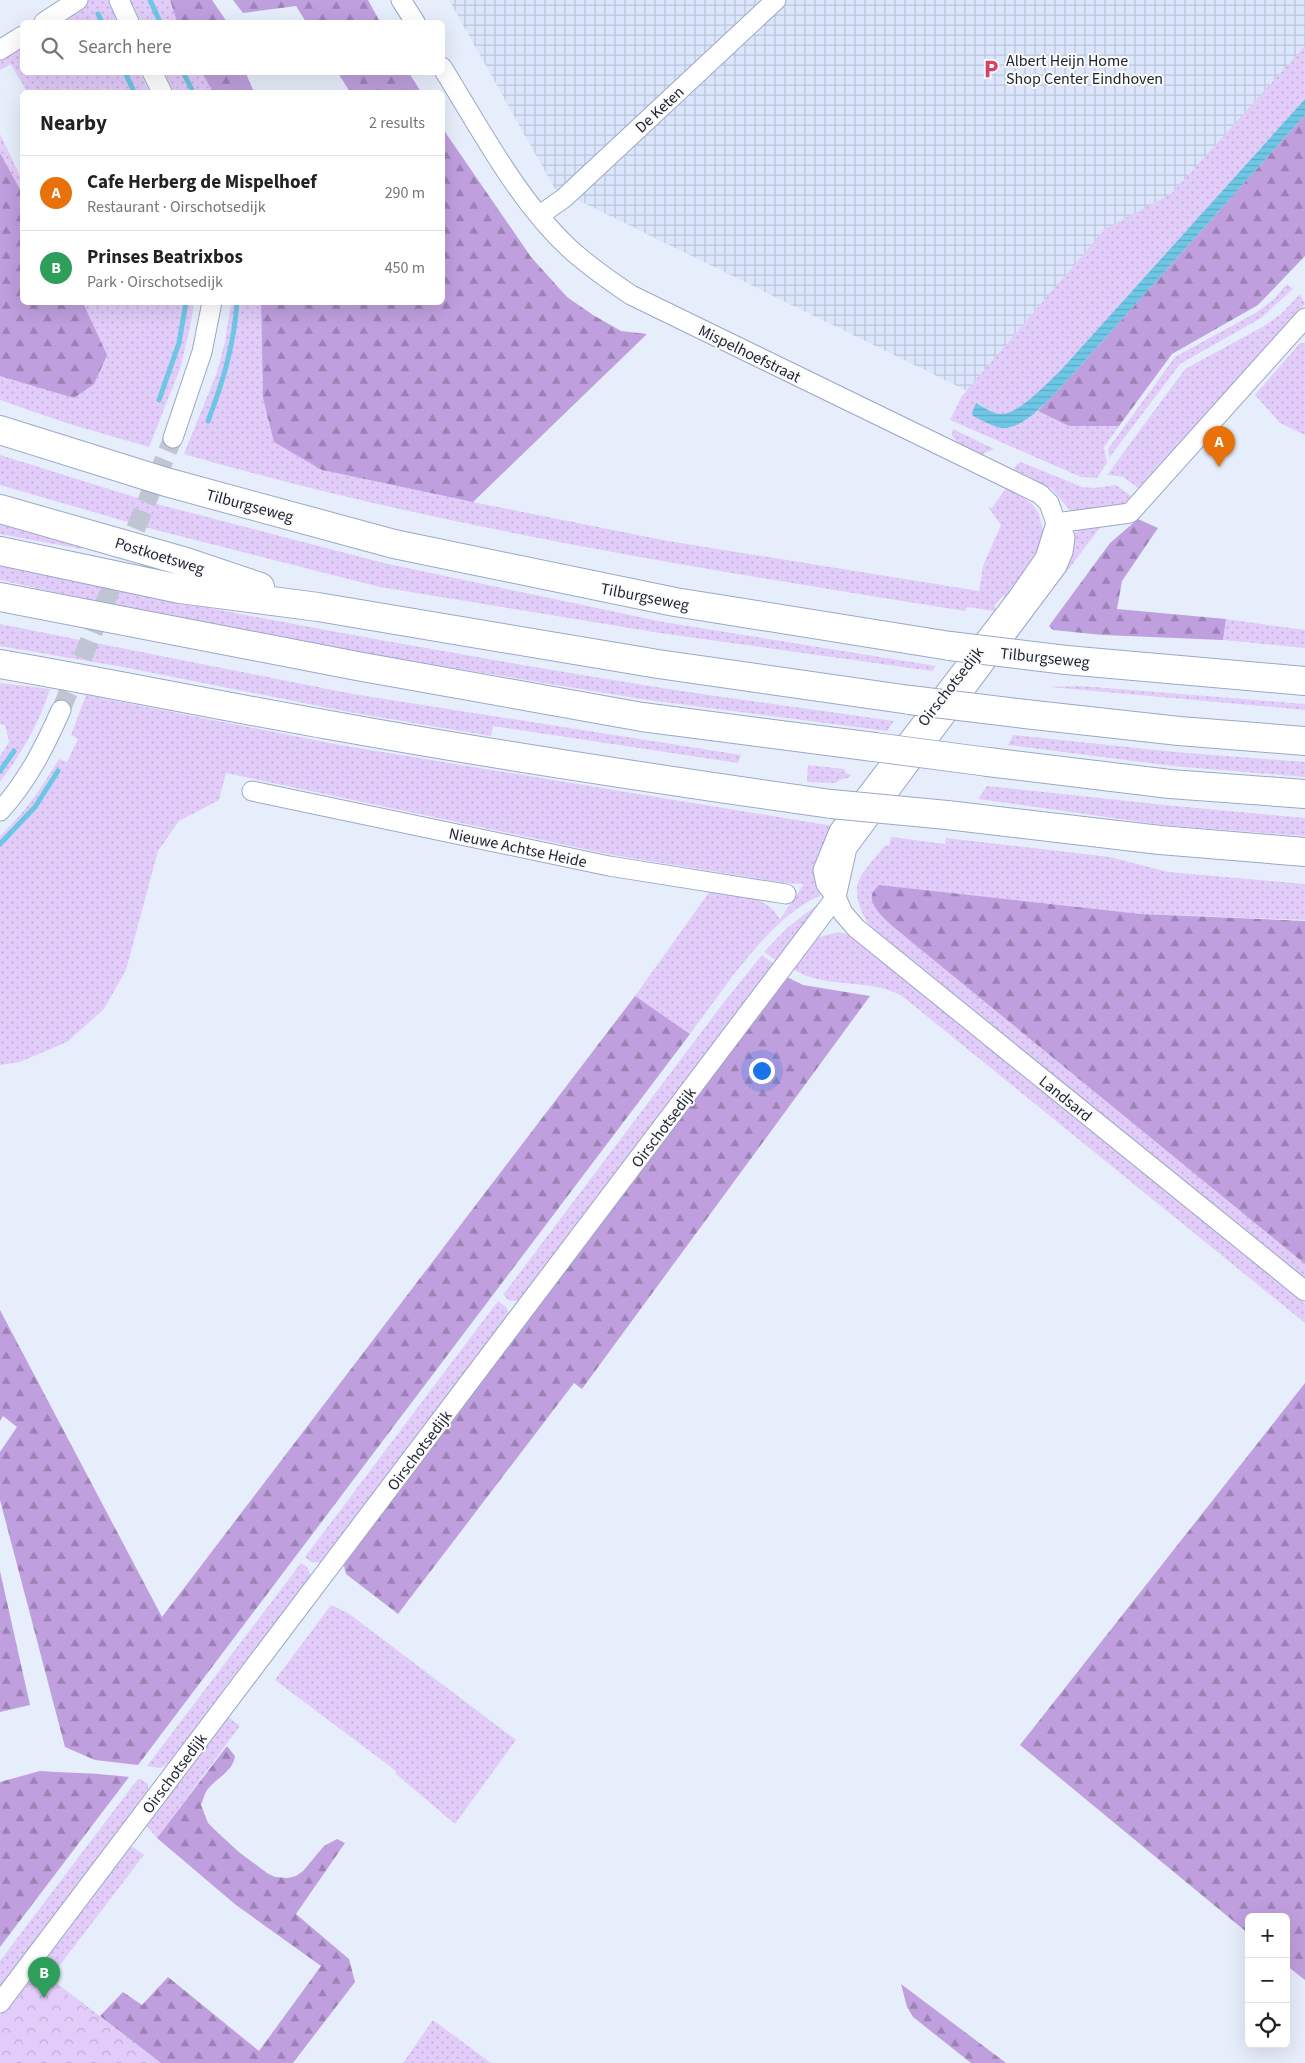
<!DOCTYPE html>
<html lang="en">
<head>
<meta charset="utf-8">
<style>
	:root { --surface:#fff; --page:#f2f2f2; --text:#222; --muted:#767676; --line:#e0e0e0; --accent:#d34365 }
	body { margin:0; font-family:"Source Sans 3",sans-serif; background:var(--page); color:var(--text) }
	.controls { position:absolute; right:15px; bottom:15px; display:grid; overflow:hidden; border-radius:8px; box-shadow:0 5px 20px #0002 }
	.controls button { width:45px; height:45px; display:grid; place-items:center; padding:0; border:0; border-bottom:1px solid var(--line); background:var(--surface); color:var(--text); font:25px sans-serif }
	.you { position:absolute; left:761px; top:1070px; width:18px; height:18px; margin:-12px; border:4px solid #fff; border-radius:50%; background:#1a73e8; box-shadow:0 0 0 8px #1a73e833 }
	.badge { display:grid; place-items:center; width:32px; height:32px; border-radius:50%; background:var(--accent); color:#fff; font-size:16px; font-weight:700 }
	.pin { position:absolute; translate:-50% -41px; filter:drop-shadow(0 1px 2px #0008) }
	.pin::after { content:''; position:absolute; top:26px; width:18px; height:15px; background:inherit; clip-path:polygon(0 0,100% 0,50% 100%) }
	.list { margin:0; padding:0; list-style:none }
	h2 { display:flex; justify-content:space-between; align-items:center; height:65px; margin:0; padding:0 20px; font-size:21px }
	h2 small { font-size:16px; font-weight:400; color:var(--muted) }
	.list li { display:grid; grid-template-columns:32px 1fr auto; gap:15px; align-items:center; box-sizing:border-box; height:75px; padding:0 20px; border-top:1px solid var(--line) }
	.list b { display:block; font-size:19px; white-space:nowrap }
	.list p { margin:0; font-size:16px; white-space:nowrap; color:var(--muted) }
	.list em { font-size:16px; font-style:normal; color:var(--muted) }
	.icon { flex:none; width:28px; height:28px; fill:none; stroke:currentColor; stroke-width:2; stroke-linecap:round; stroke-linejoin:round }
	.map { position:relative; flex:none; width:1305px; height:2063px; overflow:hidden }
	.search { position:absolute; background:var(--surface); box-shadow:0 5px 20px #0002; left:20px; top:20px; width:425px; height:55px; display:flex; align-items:center; gap:12px; box-sizing:border-box; padding:0 18px; border-radius:8px; color:var(--muted); font-size:19px }
	.panel { position:absolute; background:var(--surface); box-shadow:0 5px 20px #0002; left:20px; top:90px; width:425px; height:215px; border-radius:8px }
	.map>svg:first-child { display:block }
</style>
</head>
<body>
<div class="map">
<svg width="1305" height="2063" viewBox="0 0 1305 2063">
	<defs>
		<pattern id="industrial-grid" width="8" height="8" patternUnits="userSpaceOnUse" patternTransform="scale(1.25)"><rect width="8" height="8" fill="#dbe6fd"/><path d="M0 4h8M4 0v8" fill="none" stroke="#bcc5d9"/></pattern>
		<pattern id="grass-dots" width="8" height="8" patternUnits="userSpaceOnUse" patternTransform="scale(1.25)"><rect width="8" height="8" fill="#e2ccf9"/><path d="M2 2h.1M6 6h.1" fill="none" stroke="#c1afd6" stroke-width="1.8" stroke-linecap="round"/></pattern>
		<pattern id="forest-firs" width="22" height="20" patternUnits="userSpaceOnUse" patternTransform="scale(1.25)"><rect width="22" height="20" fill="#bf9fde"/><path d="M5 1l3.5 6h-7zM16 11l3.5 6h-7z" fill="#9b81b4"/></pattern>
		<pattern id="park-crowns" width="20" height="18" patternUnits="userSpaceOnUse" patternTransform="scale(1.25)"><rect width="20" height="18" fill="#e2ccf9"/><path d="M2 6a3 3 0 1 1 6 0M12 15a3 3 0 1 1 6 0" fill="none" stroke="#c1afd6"/></pattern>
		<pattern id="water-rules" width="6" height="5" patternUnits="userSpaceOnUse" patternTransform="scale(1.25)"><rect width="6" height="5" fill="#6ec6e5"/><path d="M0 2.5h6" fill="none" stroke="#5faac5"/></pattern>
	</defs>
	<rect width="100%" height="100%" fill="#e7eefb"/>
	<path fill="url(#industrial-grid)" d="M449,0H1305V56L994,404L555,189Z"/>
	<path fill="url(#grass-dots)" d="M85,0H108L118,22H50Z
		M130,0H170L177,22H141Z
		M22,40V72L140,73L149,92H27L11,64L0,70V55Z
		M1305,46V99L1060,371C1048,382 1018,415 1001,414C993,414 983,407 977,403L972,413L1010,428L1038,411L1069,426H1119L1104,447L1107,463L1097,478L1081,477L950,420L962,396L1105,229L1171,194Z
		M165,73H202L213,92H174Z
		M0,134L22,180V302L194,303L190,328L180,369L149,447L66,423L0,400Z
		M1287,284L1293,289L1261,318L1180,364L1109,458L1108,449L1175,357L1257,312L1273,300Z
		M1300,294L1305,304L1138,488L1123,477L1107,475L1185,369L1266,325L1281,314Z
		M231,303H261L263,398L322,470L473,502L668,541L979,591L983,566L1001,525L988,507L992,508L1006,488L1018,493L1031,503L1038,512L1044,533L1040,555L1009,600L1003,596L994,606L1000,612L967,607L965,611C703,569 440,528 184,454L217,372L225,342Z
		M1300,343H1305V435L1280,423L1255,395Z
		M953,429L994,449L980,455L958,444L952,435Z
		M0,455L157,504L384,563L663,622L936,666L932,671L660,633L380,587L152,529L0,485Z
		M1021,462L1082,487L1094,488L1116,485L1131,496L1122,507L1072,513L1052,489L1014,470L1016,465Z
		M0,521L83,544L81,549L0,534Z
		M1102,525L852,855L1075,533L1081,528Z
		M0,566C216,611 433,651 650,686C732,699 813,709 894,721L887,731L648,700L362,653L136,610L0,580Z
		M1226,619L1305,630V648L1223,640Z
		M0,624L353,694L741,755L738,763L493,726L491,736L349,712L123,667L0,646Z
		M0,683L50,689C40,721 21,755 0,782V756L9,742L5,725L0,724Z
		M1081,686L1305,704V710L1050,687Z
		M86,695L340,745L833,826L818,886L820,896C771,915 722,992 690,1034L635,996L710,891C737,895 765,894 780,919L804,884L785,883L613,855L226,773L219,800L179,821L158,851L126,970L104,1009L67,1042L20,1062L0,1065V836C24,814 42,787 59,759L67,762L78,739L71,735Z
		M1013,735L1175,752L1305,762V777L1173,766L1008,745Z
		M808,765L844,769L846,773L851,775L848,778L839,780L836,783L807,782Z
		M987,786L1165,805L1305,818V836L1163,825L978,799Z
		M891,837L945,844L946,838L1110,857L1168,872L1305,884V920L1140,914L908,939L1305,1264V1282L875,932C864,920 852,897 859,880C863,870 878,855 885,845L889,846Z
		M822,901L777,961L764,952L787,928Z
		M838,932L851,935L1305,1304V1323L902,996C869,977 825,990 793,969L816,938Z
		M762,955L775,965L521,1301H510L503,1295L721,1006Z
		M498,1301L506,1307L510,1316L323,1563L311,1562L305,1557Z
		M301,1563L307,1567L312,1578L172,1762L161,1768L147,1766Z
		M331,1605L348,1613L516,1740L455,1824L396,1774V1771L275,1680Z
		M227,1716L240,1726L157,1838L145,1824Z
		M141,1779L148,1784V1793L0,1990V1961L137,1780Z
		M133,1847L144,1855L50,1978L161,2063H0V2015L126,1849Z
		M433,2020L491,2063H403Z"/>
	<path fill="url(#forest-firs)" d="M170,0H212L227,22H177Z
		M233,0H368L380,22H306L296,6L243,13Z
		M202,73H248L247,76L254,92H213Z
		M338,73H409L421,92H350Z
		M1305,115V256L1258,305L1172,354L1119,426H1069L1038,411L1065,383Z
		M443,129L531,257L567,297L593,315L621,331L647,334L473,502L322,470L274,442L263,398L261,303L442,302Z
		M0,153L22,193V302L83,303L107,355L94,384L74,398L0,376Z
		M1138,519L1158,528L1122,581L1117,609L1226,619L1223,640L1103,635L1053,630L1049,626L1110,543Z
		M879,885L1140,914L1305,921V1264L908,939C897,929 869,910 872,895C873,891 876,888 879,885Z
		M785,976L803,985L870,996L582,1389L574,1383L398,1614L346,1574L344,1566L346,1561Z
		M635,996L690,1034L138,1765L95,1760L65,1747L0,1500V1452L17,1427L3,1416L0,1421V1310L162,1617Z
		M1305,1383V1980L1286,1965V1917H1249V1934L1020,1745Z
		M0,1571L30,1705L0,1712Z
		M227,1746L235,1756C233,1772 216,1778 207,1790C204,1795 203,1800 201,1805L208,1823L216,1831L240,1853L267,1873L275,1877L288,1878L296,1876L303,1871L324,1846L337,1839L345,1843L296,1914L349,1959L355,1982L293,2063H161L100,2016L123,1992L142,2005L168,1977L259,2051L321,1966L236,1905L157,1838Z
		M40,1771C70,1773 99,1773 129,1777L0,1947V1782Z
		M901,1984L1006,2063H971L913,2017L907,2007Z"/>
	<path fill="url(#park-crowns)" d="M37,1973L160,2063H0V2022Z"/>
	<path fill="url(#water-rules)" d="M1305,99V115L1065,383C1051,397 1024,430 1002,428C993,427 982,420 973,416L972,413L976,403C983,407 993,414 1001,414C1018,415 1048,382 1060,371Z"/>
	<g fill="none" stroke-linecap="round" stroke-linejoin="round">
		<path stroke="#6ec6e5" stroke-width="5" d="M150,0L160,22
			M98,14L102,22
			M125,72L134,92
			M183,72L193,92
			M159,400L179,343L186,302
			M208,421C223,382 234,345 237,302
			M0,771L14,751
			M0,844L35,807L58,771"/>
		<path stroke="#bfc5d2" stroke-width="19" stroke-dasharray="19 9" stroke-linecap="butt" d="M61,710L173,438"/>
		<g stroke="#9aa8c7" stroke-width="21">
			<path id="minor" d="M119,0L129,22
				M401,0L415,22
				M44,22L78,0
				M0,50L22,36
				M152,72L162,92
				M540,215L564,198L776,0
				M173,438L202,352L212,302
				M1056,523L1045,558L1018,597L839,831L823,870L826,884L836,897L843,913L856,928L1305,1291
				M1056,523L1130,513L1305,318
				M252,791L609,866L786,894
				M0,811C27,782 45,746 61,710
				M0,2003L836,897L847,848L1057,566L1063,552L1065,537L1056,523L1049,503L1040,494L631,295C610,281 589,266 570,249C518,201 479,127 442,67"/>
		</g>
		<g stroke="#9aa8c7" stroke-width="30">
			<path id="highway" d="M0,430L166,482L394,544L675,602L950,646
				M0,509L186,562L260,587
				M0,551L180,589L318,607L658,664L910,700
				M0,597L357,666L642,717L874,747
				M1066,660L1305,681
				M0,664C116,684 230,708 346,728C507,757 669,781 831,804
				M1025,714L1179,731L1305,741
				M988,762L1170,784L1305,794
				M947,815L1160,840L1305,852"/>
		</g>
		<use href="#minor" stroke="#fff" stroke-width="19"/>
		<use href="#highway" stroke="#fff" stroke-width="28"/>
		<g stroke="#9aa8c7" stroke-width="30" stroke-linecap="butt">
			<path id="highway-bridge" d="M950,646L1066,660
				M910,700L1025,714
				M874,747L988,762
				M831,804L947,815"/>
		</g>
		<use href="#highway-bridge" stroke="#fff" stroke-width="28"/>
	</g>
	<defs>
		<g id="parking-bare" transform="scale(1.5)"><path d="M-3.5-5.5H1a3.5 3.5 0 0 1 0 7H-1V5.5H-3.5ZM-1-3.4V-.6H.8a1.4 1.4 0 0 0 0-2.8Z" fill="#d34365" stroke="#fbfbfb" stroke-width="2.5" paint-order="stroke"/></g>
	</defs>
	<g fill-rule="evenodd">
		<use href="#parking-bare" x="991" y="69"/>
	</g>
	<g text-anchor="middle" stroke-width="4" stroke-linejoin="round" paint-order="stroke">
		<g font-size="16" fill="#1d232f" stroke="#fbfbfb" text-anchor="start">
			<text x="1006" y="66">Albert Heijn Home<tspan x="1006" dy="18">Shop Center Eindhoven</tspan></text>
		</g>
		<g font-size="16" fill="#1d232f" stroke="#fbfbfb">
			<text transform="translate(659 109) rotate(-43)" y="6">De Keten</text>
			<text transform="translate(750 353) rotate(26)" y="6">Mispelhoefstraat</text>
			<text transform="translate(250 505) rotate(15)" y="6">Tilburgseweg</text>
			<text transform="translate(160 555) rotate(17)" y="6">Postkoetsweg</text>
			<text transform="translate(645 596) rotate(11)" y="6">Tilburgseweg</text>
			<text transform="translate(1045 657) rotate(6)" y="6">Tilburgseweg</text>
			<text transform="translate(950 686) rotate(-52)" y="6">Oirschotsedijk</text>
			<text transform="translate(518 847) rotate(12)" y="6">Nieuwe Achtse Heide</text>
			<text transform="translate(1066 1098) rotate(39)" y="6">Landsard</text>
			<text transform="translate(663 1127) rotate(-53)" y="6">Oirschotsedijk</text>
			<text transform="translate(419 1450) rotate(-53)" y="6">Oirschotsedijk</text>
			<text transform="translate(174 1773) rotate(-53)" y="6">Oirschotsedijk</text>
		</g>
	</g>
</svg>
<div class="controls">
<button>+</button>
<button>−</button>
<button><svg class="icon" aria-label="locate" viewBox="0 0 24 24"><circle cx="12" cy="12" r="6"/><path d="M12 2v4M12 18v4M2 12h4M18 12h4"/></svg></button>
</div>
<div class="you"></div>
<div class="pin badge" style="left:1219px;top:467px;background:#e8710a">A</div>
<div class="pin badge" style="left:44px;top:1998px;background:#2e9e5b">B</div>
<div class="search"><svg class="icon" aria-label="search" viewBox="0 0 24 24"><circle cx="10" cy="10" r="6"/><path d="M15 15l6 6"/></svg>Search here</div>
<section class="panel">
<h2>Nearby<small>2 results</small></h2>
<ul class="list">
<li><span class="badge" style="background:#e8710a">A</span><div><b>Cafe Herberg de Mispelhoef</b><p>Restaurant · Oirschotsedijk</p></div><em>290 m</em></li>
<li><span class="badge" style="background:#2e9e5b">B</span><div><b>Prinses Beatrixbos</b><p>Park · Oirschotsedijk</p></div><em>450 m</em></li>
</ul>
</section>
</div>
</body>
</html>
